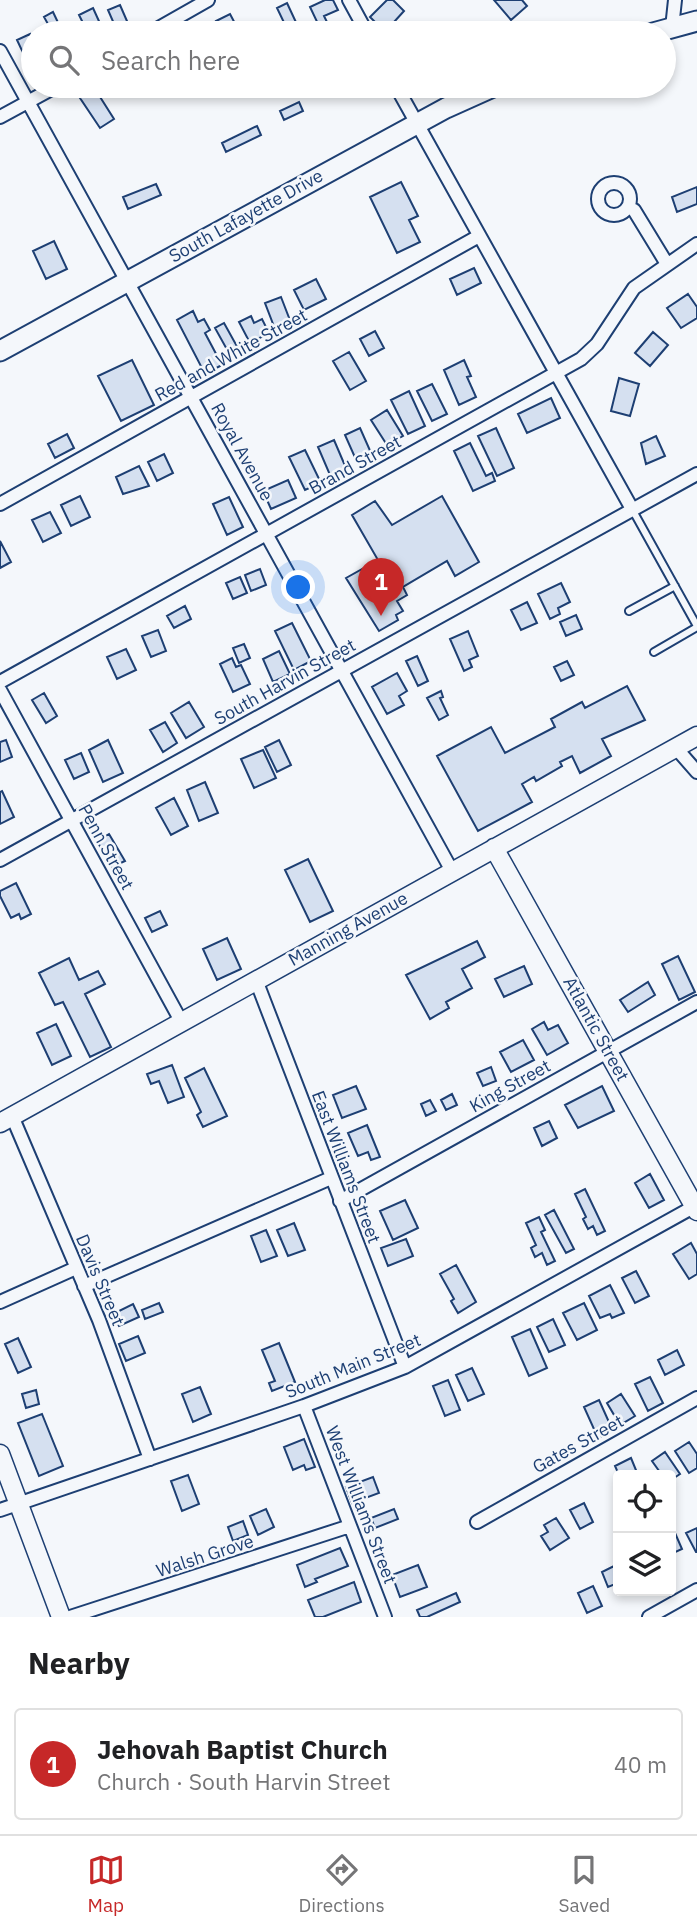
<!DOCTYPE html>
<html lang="en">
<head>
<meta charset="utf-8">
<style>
	:root { --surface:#fff; --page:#f6f6f6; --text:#202124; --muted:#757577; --line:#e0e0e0; --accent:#c62828 }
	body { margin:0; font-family:"IBM Plex Sans",sans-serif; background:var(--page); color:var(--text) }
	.controls { position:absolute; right:21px; bottom:21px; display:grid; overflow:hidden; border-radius:7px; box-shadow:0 4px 10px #0003 }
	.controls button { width:63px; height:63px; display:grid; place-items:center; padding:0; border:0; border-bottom:2px solid var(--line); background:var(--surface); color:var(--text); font:35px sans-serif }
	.you { position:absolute; left:299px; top:588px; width:24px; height:24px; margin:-18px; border:5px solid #fff; border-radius:50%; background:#1a73e8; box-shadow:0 0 0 10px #1a73e833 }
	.badge { display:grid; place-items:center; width:46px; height:46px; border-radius:50%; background:var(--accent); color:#fff; font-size:23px; font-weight:700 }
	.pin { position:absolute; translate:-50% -58px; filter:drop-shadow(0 2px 4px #0008) }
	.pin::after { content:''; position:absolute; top:37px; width:24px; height:21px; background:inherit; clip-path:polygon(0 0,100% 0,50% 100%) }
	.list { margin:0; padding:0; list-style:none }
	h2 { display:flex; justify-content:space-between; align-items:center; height:91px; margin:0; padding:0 28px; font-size:30px }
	h2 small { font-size:23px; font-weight:400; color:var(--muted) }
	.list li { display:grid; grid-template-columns:46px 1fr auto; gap:21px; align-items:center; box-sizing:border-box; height:112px; margin:0 14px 14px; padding:0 14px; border:2px solid var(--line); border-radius:7px }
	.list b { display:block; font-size:26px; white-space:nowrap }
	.list p { margin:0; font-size:23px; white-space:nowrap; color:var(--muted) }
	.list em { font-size:23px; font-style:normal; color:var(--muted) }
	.icon { flex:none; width:38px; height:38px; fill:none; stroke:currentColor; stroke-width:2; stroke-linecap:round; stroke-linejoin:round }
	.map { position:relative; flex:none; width:697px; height:1617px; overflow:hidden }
	.search { position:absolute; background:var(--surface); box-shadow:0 4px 10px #0003; left:21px; right:21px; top:21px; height:77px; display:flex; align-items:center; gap:18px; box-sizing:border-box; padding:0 24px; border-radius:38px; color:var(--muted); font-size:26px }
	.sheet { height:217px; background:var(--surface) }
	nav { display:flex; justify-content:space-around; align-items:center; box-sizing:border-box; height:98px; border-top:2px solid var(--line); background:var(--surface); font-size:19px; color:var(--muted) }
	nav a { display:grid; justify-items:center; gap:4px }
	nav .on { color:var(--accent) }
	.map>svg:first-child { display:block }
</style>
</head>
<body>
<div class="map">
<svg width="697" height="1617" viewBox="0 0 697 1617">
	<rect width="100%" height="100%" fill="#f4f7fb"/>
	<path fill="#d5e0f0" stroke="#1d3f73" stroke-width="2" d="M325,0H333L338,10L324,16L327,22L319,26L310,7Z
		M387,0H393L404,11L385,32L370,17Z
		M494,0H522L527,6L511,20Z
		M287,3L301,33H289L277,8Z
		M120,5L130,28L118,33L108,10Z
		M93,8L103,30L88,33L79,15Z
		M53,12L63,33H53L44,17Z
		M230,14L240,33H222L216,21Z
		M30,34L33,53L25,57L17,40Z
		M95,89L114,119L100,128L80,98Z
		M299,102L303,111L284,120L280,111Z
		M257,126L261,135L226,152L222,143Z
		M401,182L418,216L409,220L420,242L397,253L370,197Z
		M156,184L161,195L128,209L123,197Z
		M697,187V204L677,212L672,197Z
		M54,241L67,269L46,279L33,251Z
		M474,268L481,283L457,295L450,279Z
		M316,279L326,299L304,310L294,290Z
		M688,294L697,307V318L681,328L667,308Z
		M281,297L291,323L275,329L265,303Z
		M193,311L198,322L204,319L210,330L205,333L222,365L205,374L177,320Z
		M251,316L254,323L262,319L269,333L250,343L239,322Z
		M224,323L239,350L230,355L215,328Z
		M375,331L384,348L369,356L360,339Z
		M653,332L668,345L650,366L635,353Z
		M349,352L366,381L350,390L333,361Z
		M132,360L154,405L121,421L98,376Z
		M464,360L471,376L467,377L476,397L459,405L444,370Z
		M619,378L639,384L630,416L611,411Z
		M432,384L447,414L432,421L417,391Z
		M409,391L425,426L408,434L391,400Z
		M551,398L560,418L527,433L518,414Z
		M387,410L403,436L387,445L371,420Z
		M360,428L372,455L357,462L345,435Z
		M496,428L514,468L497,476L478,436Z
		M67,434L74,448L55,458L48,444Z
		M656,436L665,456L646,464L641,443Z
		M334,440L346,468L330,475L318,447Z
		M470,443L486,476L492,473L495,481L473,491L454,451Z
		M305,450L321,483L305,490L289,457Z
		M164,454L173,473L157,481L148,462Z
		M139,466L149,486L123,494L116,477Z
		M288,480L296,498L271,509L263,491Z
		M80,496L90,517L71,526L61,505Z
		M442,496L479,562L455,576L447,561L403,587L407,595L397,601L403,611L396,615L398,620L379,631L346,578L378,560L352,515L375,501L392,525Z
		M229,497L243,527L227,535L213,504Z
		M50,512L61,533L43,542L32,520Z
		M0,541L11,562L0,568Z
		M260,569L266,585L251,591L245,575Z
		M240,577L247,593L233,599L226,583Z
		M561,583L570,602L558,608L560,614L550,619L538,594Z
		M527,602L537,623L521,630L511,610Z
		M185,606L191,619L174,628L167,616Z
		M576,615L582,629L566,636L560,622Z
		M292,623L311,661L294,670L275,631Z
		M158,630L166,651L151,657L142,636Z
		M468,631L478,656L469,660L472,667L464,671L450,639Z
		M244,644L250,658L239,663L233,648Z
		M126,649L136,670L117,679L107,657Z
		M279,651L290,674L273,682L263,659Z
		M417,656L428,681L418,686L406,661Z
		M232,658L236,667L241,665L250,684L233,692L220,664Z
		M567,661L574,675L561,681L554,667Z
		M397,673L407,691L399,696L404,705L387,714L372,687Z
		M627,686L645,720L602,739L611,756L580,773L572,756L560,762L562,766L536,781L534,777L522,784L532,802L478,831L437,756L491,727L505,753L555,727L551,719L582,702L585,708Z
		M441,691L443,697L440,698L448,715L439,720L427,698Z
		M44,693L57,716L46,723L32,700Z
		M189,702L204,727L186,738L171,713Z
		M165,722L177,743L163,752L150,730Z
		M6,740L12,757L0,762V742Z
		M108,740L123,773L103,782L89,750Z
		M279,740L291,765L277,772L265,747Z
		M263,750L276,778L254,788L241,759Z
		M81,753L89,772L74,779L65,760Z
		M205,782L218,813L199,821L187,790Z
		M2,791L14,817L0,824V792Z
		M174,798L188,826L171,835L156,808Z
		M109,834L125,861L112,867L97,841Z
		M308,859L333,911L310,922L285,870Z
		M16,883L31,914L21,919L19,914L11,918L0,896V891Z
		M160,911L167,925L152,932L145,918Z
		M227,938L241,969L217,980L203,949Z
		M477,941L485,957L462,969L472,988L446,1002L449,1008L430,1019L406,975Z
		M678,956L695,992L679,1000L662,964Z
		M69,958L79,980L98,971L105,984L85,994L111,1047L90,1057L63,1002L55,1005L39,973Z
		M524,966L532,984L504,997L495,979Z
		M648,982L655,995L628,1012L620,1000Z
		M544,1022L548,1030L558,1025L568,1043L547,1055L532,1029Z
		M56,1024L71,1056L52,1065L37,1033Z
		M523,1040L534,1060L511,1072L500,1052Z
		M172,1065L184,1097L168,1103L159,1081L151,1084L147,1074Z
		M491,1067L496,1081L483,1086L477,1073Z
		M204,1068L227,1116L203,1127L197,1115L201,1112L185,1078Z
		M356,1086L366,1109L342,1118L333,1095Z
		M602,1086L614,1111L578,1128L565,1105Z
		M452,1094L457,1105L446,1110L441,1100Z
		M430,1100L436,1111L426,1116L421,1104Z
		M549,1121L557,1138L542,1146L534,1128Z
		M367,1125L380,1157L371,1160L368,1152L358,1156L348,1133Z
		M650,1174L664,1200L649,1208L635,1183Z
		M585,1189L605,1231L597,1235L593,1226L588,1229L583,1219L586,1217L575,1194Z
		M405,1200L418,1228L393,1240L380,1211Z
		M554,1210L574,1249L566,1253L545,1215Z
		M539,1217L545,1230L541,1232L555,1261L547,1265L542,1253L535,1257L531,1248L536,1245L526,1223Z
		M294,1223L305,1250L288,1256L277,1230Z
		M266,1230L277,1256L261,1262L251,1236Z
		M406,1239L413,1256L388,1266L381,1248Z
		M691,1243L697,1254V1274L689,1279L673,1254Z
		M456,1265L476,1302L458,1313L451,1301L454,1299L440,1274Z
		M636,1271L649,1296L635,1303L622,1278Z
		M610,1285L624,1313L612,1318L610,1314L600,1318L589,1296Z
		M159,1303L163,1312L145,1319L142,1310Z
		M584,1303L597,1330L577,1340L563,1313Z
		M133,1304L139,1317L119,1326L113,1314Z
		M553,1319L565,1345L549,1352L537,1327Z
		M530,1329L547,1368L529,1376L512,1337Z
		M138,1336L145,1353L126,1361L119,1344Z
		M18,1338L31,1367L18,1373L5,1344Z
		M279,1343L295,1382L272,1391L269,1383L275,1381L262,1350Z
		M677,1350L684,1365L665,1375L658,1360Z
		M472,1368L484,1394L468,1401L456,1375Z
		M650,1377L663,1403L648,1411L635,1384Z
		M448,1380L460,1410L445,1416L433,1386Z
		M200,1387L211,1414L193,1422L182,1394Z
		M36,1390L39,1404L26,1408L22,1394Z
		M621,1394L635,1416L620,1425L607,1403Z
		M599,1400L613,1431L598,1438L584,1407Z
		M42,1414L63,1466L39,1476L18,1423Z
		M304,1439L315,1467L306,1470L304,1465L293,1470L284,1447Z
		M689,1442L697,1454V1468L689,1473L675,1451Z
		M665,1452L680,1474L671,1480V1475H662L652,1461Z
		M631,1458L638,1475H619L615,1466Z
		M188,1475L199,1504L182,1511L171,1481Z
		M373,1477L379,1493L352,1503L346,1487Z
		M584,1503L593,1522L580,1529L570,1510Z
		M266,1509L274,1527L258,1535L250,1516Z
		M394,1509L398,1519L375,1528L371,1518Z
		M556,1518L569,1538L550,1550L541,1536L548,1532L544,1525Z
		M243,1521L248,1535L233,1541L228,1527Z
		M697,1528V1552H696L686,1533Z
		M675,1533L682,1549L671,1554V1535Z
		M340,1548L348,1566L315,1579L317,1582L305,1587L297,1565Z
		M418,1565L427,1587L400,1597L392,1575Z
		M614,1566L618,1583L608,1587L602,1572Z
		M354,1582L361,1602L323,1617H315L308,1600Z
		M593,1586L602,1606L587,1613L578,1593Z
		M456,1593L460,1602L427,1617H420L417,1610Z"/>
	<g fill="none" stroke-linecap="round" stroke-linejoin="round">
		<g stroke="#1d3f73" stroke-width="10">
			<path id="lane" d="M632,509L697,626
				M629,611L675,586
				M654,652L697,627"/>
		</g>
		<g stroke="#1d3f73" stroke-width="16">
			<path id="street" d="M349,0L367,33
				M672,28L675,0
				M150,33L208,0
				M0,51L452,871
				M396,86L632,509
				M0,117L57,86
				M598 199a16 16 0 1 1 32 0a16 16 0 1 1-32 0Z
				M628,207L634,210L667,264
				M0,504L479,236
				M0,682L581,359L597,344L634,288L697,244
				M0,690L181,1021
				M676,748L697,772
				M0,860L697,474
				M256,980L405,1367
				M12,1116L99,1320L150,1459
				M340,1201L697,1002
				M84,1286L331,1178
				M0,1302L76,1268
				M304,1406L385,1617
				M0,1510L304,1406L405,1367L697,1205
				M477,1522L697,1398
				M70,1617L350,1526
				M649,1617L697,1590"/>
		</g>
		<g stroke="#1d3f73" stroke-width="21">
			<path id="secondary" d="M494,848L697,1211
				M0,1123L697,736
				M0,1454L61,1617"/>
		</g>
		<g stroke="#1d3f73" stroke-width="23">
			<path id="primary" d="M653,33L697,21
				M0,351L446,108L495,86"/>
		</g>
		<use href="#lane" stroke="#f4f7fb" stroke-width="6"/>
		<use href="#street" stroke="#f4f7fb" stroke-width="12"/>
		<use href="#secondary" stroke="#f4f7fb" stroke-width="18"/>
		<use href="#primary" stroke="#f4f7fb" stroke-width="19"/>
	</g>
	<g text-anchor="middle" stroke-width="5" stroke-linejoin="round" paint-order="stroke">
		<g font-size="18" fill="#1d3f73" stroke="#f4f7fb">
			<text transform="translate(246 216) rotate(-29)" y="6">South Lafayette Drive</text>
			<text transform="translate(231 355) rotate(-29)" y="6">Red and White Street</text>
			<text transform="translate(242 452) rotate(61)" y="6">Royal Avenue</text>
			<text transform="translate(355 465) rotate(-29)" y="6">Brand Street</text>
			<text transform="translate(285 682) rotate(-29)" y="6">South Harvin Street</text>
			<text transform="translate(106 847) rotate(61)" y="6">Penn Street</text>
			<text transform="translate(348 929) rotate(-29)" y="6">Manning Avenue</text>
			<text transform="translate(596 1029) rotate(61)" y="6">Atlantic Street</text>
			<text transform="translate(510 1086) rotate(-29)" y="6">King Street</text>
			<text transform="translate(346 1167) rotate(69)" y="6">East Williams Street</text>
			<text transform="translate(100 1280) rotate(67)" y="6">Davis Street</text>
			<text transform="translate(353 1366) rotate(-22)" y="6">South Main Street</text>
			<text transform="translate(578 1444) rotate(-29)" y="6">Gates Street</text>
			<text transform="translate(361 1505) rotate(69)" y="6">West Williams Street</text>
			<text transform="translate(205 1556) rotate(-18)" y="6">Walsh Grove</text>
		</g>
	</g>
</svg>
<div class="controls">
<button><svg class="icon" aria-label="locate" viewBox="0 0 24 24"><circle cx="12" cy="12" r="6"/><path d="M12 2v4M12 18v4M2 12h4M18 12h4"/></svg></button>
<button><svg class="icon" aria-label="layers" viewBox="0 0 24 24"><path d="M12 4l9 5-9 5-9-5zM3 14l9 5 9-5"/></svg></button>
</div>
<div class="you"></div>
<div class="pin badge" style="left:381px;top:616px">1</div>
<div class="search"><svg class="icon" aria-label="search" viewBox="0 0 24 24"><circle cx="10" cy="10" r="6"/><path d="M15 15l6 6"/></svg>Search here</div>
</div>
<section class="sheet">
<h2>Nearby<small></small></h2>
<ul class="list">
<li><span class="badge">1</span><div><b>Jehovah Baptist Church</b><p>Church · South Harvin Street</p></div><em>40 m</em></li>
</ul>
</section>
<nav>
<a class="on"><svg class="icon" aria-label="map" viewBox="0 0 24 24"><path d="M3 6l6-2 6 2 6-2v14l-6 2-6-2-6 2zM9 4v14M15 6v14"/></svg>Map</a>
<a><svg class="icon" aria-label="directions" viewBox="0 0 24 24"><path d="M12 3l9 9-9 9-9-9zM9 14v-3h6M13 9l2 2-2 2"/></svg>Directions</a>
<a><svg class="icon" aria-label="saved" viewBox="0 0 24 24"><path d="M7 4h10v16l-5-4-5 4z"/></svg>Saved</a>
</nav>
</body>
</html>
